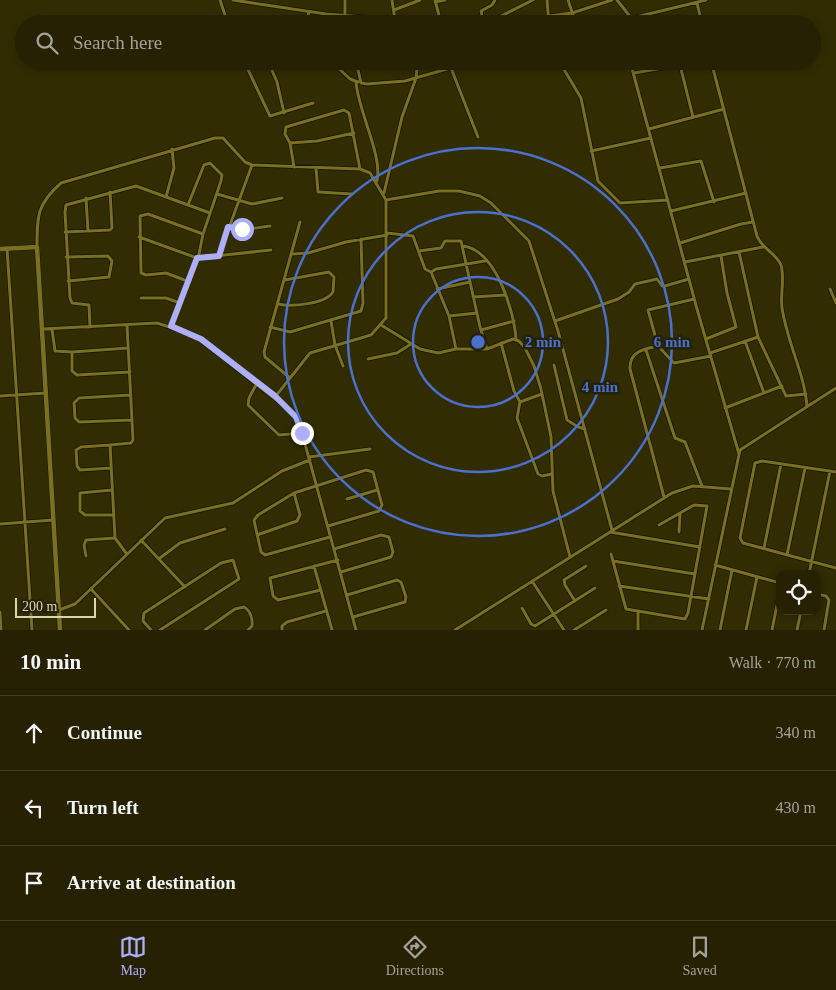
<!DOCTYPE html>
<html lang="en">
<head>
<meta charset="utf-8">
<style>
	:root { --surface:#252102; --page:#2d290c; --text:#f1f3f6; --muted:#a3a399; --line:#423e24; --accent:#adaffb }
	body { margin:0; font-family:"Times New Roman",serif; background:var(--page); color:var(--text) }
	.controls { position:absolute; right:15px; bottom:15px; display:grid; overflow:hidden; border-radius:10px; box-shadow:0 2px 8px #0003 }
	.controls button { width:45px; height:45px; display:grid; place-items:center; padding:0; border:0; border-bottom:1px solid var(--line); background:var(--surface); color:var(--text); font:25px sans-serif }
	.scale { position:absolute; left:15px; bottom:12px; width:81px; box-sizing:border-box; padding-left:5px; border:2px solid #d9d6b1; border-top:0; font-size:14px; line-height:18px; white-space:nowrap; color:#d9d6b1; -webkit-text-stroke:4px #25220a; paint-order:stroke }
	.stop { position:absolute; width:15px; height:15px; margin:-11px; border:4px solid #adaffb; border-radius:50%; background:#fff }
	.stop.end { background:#adaffb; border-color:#fff; box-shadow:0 1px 5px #0008 }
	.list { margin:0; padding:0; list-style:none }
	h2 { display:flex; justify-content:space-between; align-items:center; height:65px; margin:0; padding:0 20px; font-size:21px }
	h2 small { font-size:16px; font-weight:400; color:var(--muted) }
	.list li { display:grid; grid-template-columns:32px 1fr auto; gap:15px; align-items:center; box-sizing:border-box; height:75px; padding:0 20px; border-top:1px solid var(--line) }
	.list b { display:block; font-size:19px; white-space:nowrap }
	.list em { font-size:16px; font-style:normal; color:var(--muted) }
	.icon { flex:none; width:28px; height:28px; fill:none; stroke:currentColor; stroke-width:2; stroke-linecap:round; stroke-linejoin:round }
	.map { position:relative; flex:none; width:836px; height:630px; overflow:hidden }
	.search { position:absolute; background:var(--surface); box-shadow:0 2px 8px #0003; left:15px; right:15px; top:15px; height:55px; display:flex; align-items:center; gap:12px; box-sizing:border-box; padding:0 18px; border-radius:28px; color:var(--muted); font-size:19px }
	.sheet { height:290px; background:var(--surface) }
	nav { display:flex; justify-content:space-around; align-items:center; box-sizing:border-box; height:70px; border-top:1px solid var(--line); background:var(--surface); font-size:14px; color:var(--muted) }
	nav a { display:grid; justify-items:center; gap:2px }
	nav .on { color:var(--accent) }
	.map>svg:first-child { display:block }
</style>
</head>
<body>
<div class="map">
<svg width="836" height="630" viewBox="0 0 836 630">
	<rect width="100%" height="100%" fill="#312c02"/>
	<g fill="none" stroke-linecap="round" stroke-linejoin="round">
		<g stroke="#171400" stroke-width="4.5">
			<path id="minor" d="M220,0L228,24
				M233,0L326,14L441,23
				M345,0V16
				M392,0L395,20
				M435,0L441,23
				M547,0L549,24
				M568,0L576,24
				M617,0L632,19
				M435,2L445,0
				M697,3L702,24
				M394,10L420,0
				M341,15L342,24
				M549,16L572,13L612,0
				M483,20L481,11L492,5L495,0
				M306,24L309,12
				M469,24L474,21L495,19L533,0
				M607,24L706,0
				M244,61L270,116L313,103
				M268,61L277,82L284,113
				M331,61L350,79L358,82
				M356,61L361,83L367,84L405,81L475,61
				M414,61L417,68
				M559,61L581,98L598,181L620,203L668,200
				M630,61L697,309L739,454
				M711,61L757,236C762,249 776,253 781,265C785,279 780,294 782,308C787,342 804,372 807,406
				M356,63L372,61
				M245,65L255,61
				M451,68L478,137
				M634,73L680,65L693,117
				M356,82C358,111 383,156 377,181
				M649,129L724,109
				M290,143L317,141L354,133
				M591,151L651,138
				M294,167L290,143L285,134L286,127L344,110L349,113L360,169
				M316,168L318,192L352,194
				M660,168L701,161L714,202
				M384,193L402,117L416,78L417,68L425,61
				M217,194L252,204L282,198
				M166,197L174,168L172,149
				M86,198L88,231
				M386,200L439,191H459L480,196L491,203L529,241L558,331L612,530
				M671,211L746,193
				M228,227L248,229L270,226
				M65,232L110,230L112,228L110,192
				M387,233L413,236L425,269L431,272
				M139,237L197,258L271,250
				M680,243L741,224L753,222
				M463,246C496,250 514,311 516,339
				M37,247C37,216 37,204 61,183L215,138H223L245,162L252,165L360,169L370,173L386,200V318L371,335L310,353L275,397
				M7,248L32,630
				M419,251L441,248L445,241H461L480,327L487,349
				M293,254L308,253L346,242L387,235
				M219,255L252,165
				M66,257L108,256L112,261L109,277L68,281
				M685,262L763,247
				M187,281L166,273L146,275L141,273L140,216L148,214L203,234
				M437,289L470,282
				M830,289L836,303
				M473,297L506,295
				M141,298H166L180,303
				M278,304C291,307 326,304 333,292L334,277L329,272L285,280
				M449,316L477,313
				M331,321L335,345L343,366
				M555,321L618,299L629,292L635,284L657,279L662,286H665L689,279
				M381,325L420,349L438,353L456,349H487L513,339L519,341L525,348L534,366L541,389L551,437L553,491L570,557
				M171,326L199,254L203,234L221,181L222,175L210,163L204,165L188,205
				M90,327L89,305L72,303L70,298L65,212L66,205L136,186L210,213
				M270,327L290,332L361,311L363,303L361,239
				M42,329L157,323L194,335L293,413L302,433L356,630
				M52,329L55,351L72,352
				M481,330L514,321
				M758,337L786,396L806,394
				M706,339L736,327L727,293L721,256
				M745,341L764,393
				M501,343L514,391L520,402
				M658,346L648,310L694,299
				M128,348L72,352V371L77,375L130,372
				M456,349L449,316L431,272L436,269L485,261
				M646,350L675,438L685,442L702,486
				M710,353L758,337L739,252
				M368,359L397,353L411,344
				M554,365L567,420L578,427L585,429
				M290,378L265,357L264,352L300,222
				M257,383L249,398L248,405L279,435L302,433
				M542,394L520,402L517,418L538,474L542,476L552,474
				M131,395L79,398L74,403L75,418L79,422L132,420
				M0,396L46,393
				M725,408L782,386
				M110,445L81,447L76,450L77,466L80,470L111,468
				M309,457L370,449
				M836,472L762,461L755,463L740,538L743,543L836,568
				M112,490L80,493V511L85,515H114
				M664,497L630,369C629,352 643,349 658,346L674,363L711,356
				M347,499L377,490
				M0,524L53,520
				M328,526L379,511L382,505L373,472L366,470L294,493L258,515L254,520L261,552L265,555L330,537
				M610,532L700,547
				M679,532L680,514
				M257,535L297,521L300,515L294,493
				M141,540L185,587
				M764,548L781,464
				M334,549L381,535L389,537L393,552L391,557L341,572
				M126,553L115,538L110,445L131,443L133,440L127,325
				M611,554L626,609L685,619L688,613L707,506L694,505L659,525
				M787,555L805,468
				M86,556L84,545L86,540L115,538
				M160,558L180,543L225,529
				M613,561L695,574
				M715,565L780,583
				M314,566L332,630
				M809,574L830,471
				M532,581L564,630
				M619,586L709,599
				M91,589L129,630
				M321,590L278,600L273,596L270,578L338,560
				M817,594L826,596L829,600L824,630
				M347,595L397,580L401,582L406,597L405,602L353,617
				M575,601L565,585L564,580L586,566
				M522,608L531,624L535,626L595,588
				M59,610L75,604L165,518L233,503L282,471L310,460
				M0,612L1,630
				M151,630L143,621L144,613L221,563L233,560L239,579L160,630
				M205,630L235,609L244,607C250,610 253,619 252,626L248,630
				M282,630V626L287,622L326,611
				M455,630L672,493L693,486L731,489
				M574,630L606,610
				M638,630V612
				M702,630L740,450L836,388
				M720,630L732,570
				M746,630L757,577
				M772,630L780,590
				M797,630L801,611"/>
		</g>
		<g stroke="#171400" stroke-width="5.5">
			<path id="tertiary" d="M0,249L37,247L60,630"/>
		</g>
		<use href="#minor" stroke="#797021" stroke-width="3"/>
		<use href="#tertiary" stroke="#797021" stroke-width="4.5"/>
	</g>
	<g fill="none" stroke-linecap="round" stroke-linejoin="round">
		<path stroke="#adaffb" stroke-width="6" d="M242,229L228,227L219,256L197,258L171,326L201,339L275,396L296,417L302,433"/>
	</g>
	<g fill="none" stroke="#4c70ce" stroke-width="2.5">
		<circle cx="478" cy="342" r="65"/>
		<circle cx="478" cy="342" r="130"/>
		<circle cx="478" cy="342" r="194"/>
	</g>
	<circle cx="478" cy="342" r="8" fill="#4c70ce" stroke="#25220a" stroke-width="2.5"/>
	<g font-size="15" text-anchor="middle" font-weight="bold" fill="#4c70ce" stroke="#25220a" stroke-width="5" stroke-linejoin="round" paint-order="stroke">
		<text x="543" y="347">2 min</text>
		<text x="672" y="347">6 min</text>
		<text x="600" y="392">4 min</text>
	</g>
</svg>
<div class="controls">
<button><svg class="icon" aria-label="locate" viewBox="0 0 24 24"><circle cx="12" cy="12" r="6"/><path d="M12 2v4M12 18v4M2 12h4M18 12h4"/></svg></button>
</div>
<div class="scale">200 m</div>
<div class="stop" style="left:242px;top:229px"></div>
<div class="stop end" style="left:302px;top:433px"></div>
<div class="search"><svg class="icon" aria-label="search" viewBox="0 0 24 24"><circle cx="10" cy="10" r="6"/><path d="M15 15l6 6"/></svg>Search here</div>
</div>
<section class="sheet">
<h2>10 min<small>Walk · 770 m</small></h2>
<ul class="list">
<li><svg class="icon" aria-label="ahead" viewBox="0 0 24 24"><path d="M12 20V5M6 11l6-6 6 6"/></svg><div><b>Continue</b></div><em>340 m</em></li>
<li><svg class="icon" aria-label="left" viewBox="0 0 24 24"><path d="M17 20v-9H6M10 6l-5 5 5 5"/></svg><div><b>Turn left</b></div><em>430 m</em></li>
<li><svg class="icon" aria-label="arrive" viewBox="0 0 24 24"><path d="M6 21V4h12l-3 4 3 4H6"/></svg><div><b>Arrive at destination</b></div></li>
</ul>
</section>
<nav>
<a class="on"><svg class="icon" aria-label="map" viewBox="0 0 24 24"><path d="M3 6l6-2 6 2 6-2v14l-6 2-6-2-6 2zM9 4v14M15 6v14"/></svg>Map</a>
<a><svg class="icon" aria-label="directions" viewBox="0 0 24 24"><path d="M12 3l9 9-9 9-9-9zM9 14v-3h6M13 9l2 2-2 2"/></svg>Directions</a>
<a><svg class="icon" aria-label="saved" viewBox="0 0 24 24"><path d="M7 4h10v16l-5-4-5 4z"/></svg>Saved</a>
</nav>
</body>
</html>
